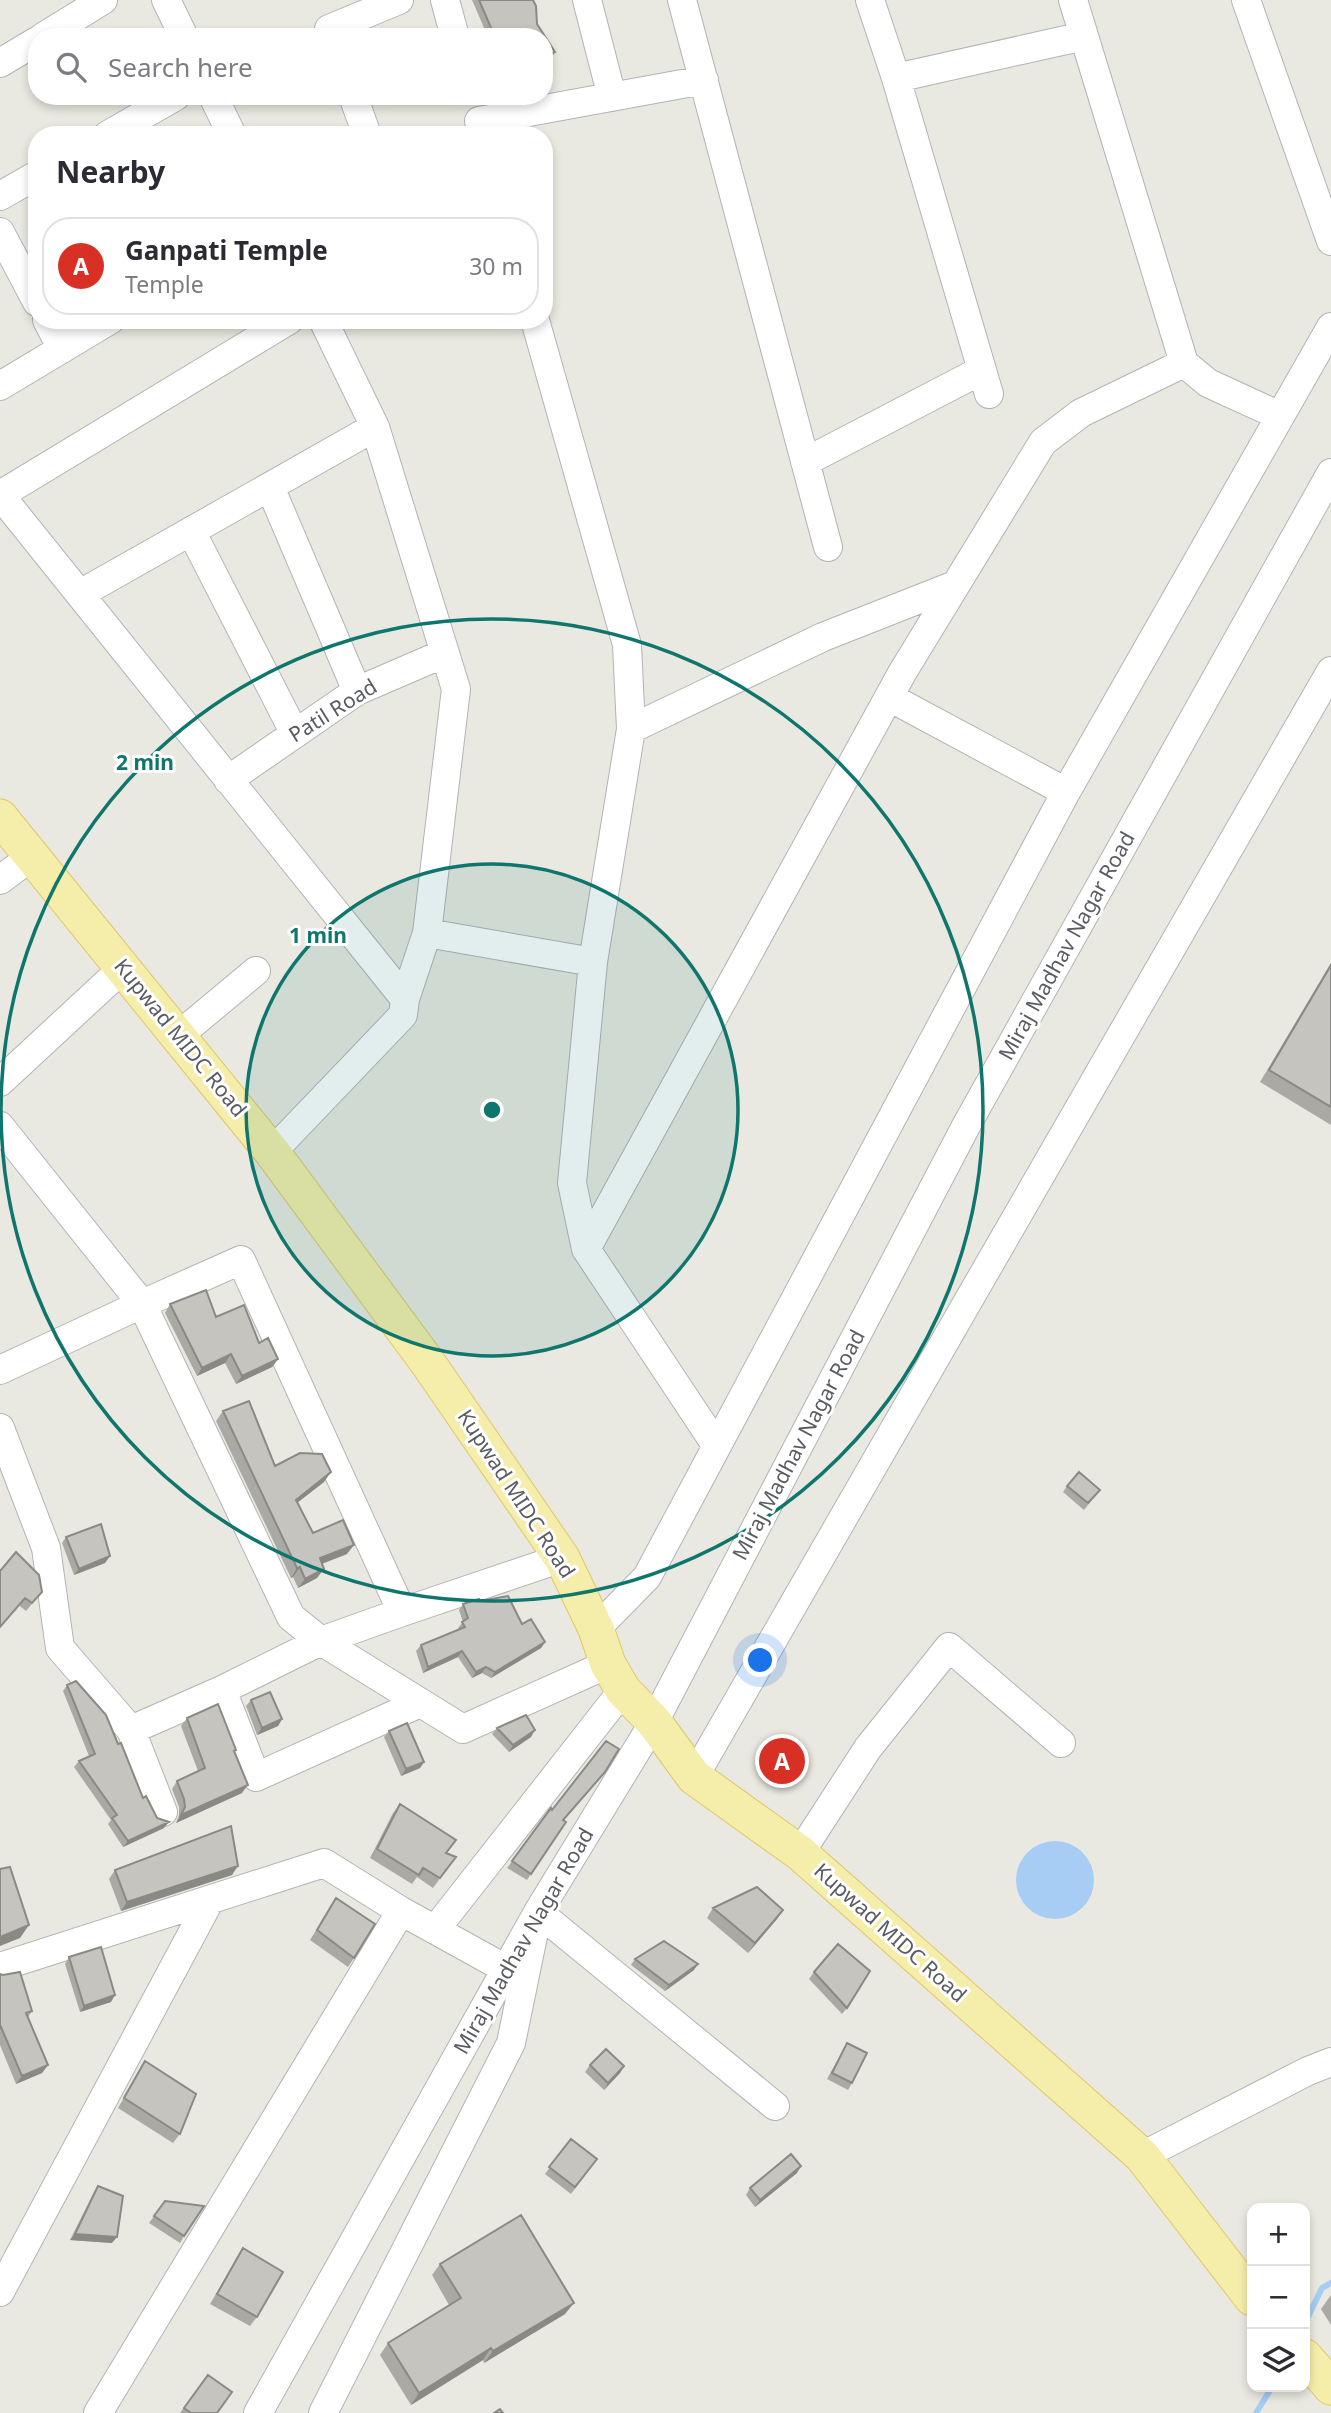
<!DOCTYPE html>
<html lang="en">
<head>
<meta charset="utf-8">
<style>
	:root { --surface:#fff; --page:#f2f2f3; --text:#2b2b33; --muted:#7c7c81; --line:#e1e1e2; --accent:#d93025 }
	body { margin:0; font-family:"Noto Sans",sans-serif; background:var(--page); color:var(--text) }
	.controls { position:absolute; right:21px; bottom:21px; display:grid; overflow:hidden; border-radius:14px; box-shadow:0 4px 10px #0003 }
	.controls button { width:63px; height:63px; display:grid; place-items:center; padding:0; border:0; border-bottom:2px solid var(--line); background:var(--surface); color:var(--text); font:35px sans-serif }
	.you { position:absolute; left:761px; top:1661px; width:24px; height:24px; margin:-18px; border:5px solid #fff; border-radius:50%; background:#1a73e8; box-shadow:0 0 0 10px #1a73e833 }
	.badge { display:grid; place-items:center; width:46px; height:46px; border-radius:50%; background:var(--accent); color:#fff; font-size:23px; font-weight:700 }
	.pin { position:absolute; translate:-50% -50%; border:4px solid #fff; box-shadow:0 2px 7px #0006 }
	.list { margin:0; padding:0; list-style:none }
	h2 { display:flex; justify-content:space-between; align-items:center; height:91px; margin:0; padding:0 28px; font-size:30px }
	h2 small { font-size:23px; font-weight:400; color:var(--muted) }
	.list li { display:grid; grid-template-columns:46px 1fr auto; gap:21px; align-items:center; box-sizing:border-box; height:98px; margin:0 14px 14px; padding:0 14px; border:2px solid var(--line); border-radius:28px }
	.list b { display:block; font-size:26px; white-space:nowrap }
	.list p { margin:0; font-size:23px; white-space:nowrap; color:var(--muted) }
	.list em { font-size:23px; font-style:normal; color:var(--muted) }
	.icon { flex:none; width:38px; height:38px; fill:none; stroke:currentColor; stroke-width:2; stroke-linecap:round; stroke-linejoin:round }
	.map { position:relative; flex:none; width:1331px; height:2413px; overflow:hidden }
	.search { position:absolute; background:var(--surface); box-shadow:0 4px 10px #0003; left:28px; top:28px; width:525px; height:77px; display:flex; align-items:center; gap:18px; box-sizing:border-box; padding:0 24px; border-radius:28px; color:var(--muted); font-size:26px }
	.panel { position:absolute; background:var(--surface); box-shadow:0 4px 10px #0003; left:28px; top:126px; width:525px; height:203px; border-radius:28px }
	.map>svg:first-child { display:block }
</style>
</head>
<body>
<div class="map">
<svg width="1331" height="2413" viewBox="0 0 1331 2413">
	<rect width="100%" height="100%" fill="#eae9e1"/>
	<path fill="#a7cdf5" d="M1016 1880a39 39 0 1 1 78 0a39 39 0 1 1-78 0Z"/>
	<g fill="none" stroke-linecap="round" stroke-linejoin="round">
		<path stroke="#a7cdf5" stroke-width="6" d="M1305,2323L1322,2288L1331,2283
			M1256,2413L1272,2387"/>
		<g stroke="#b1b3b7" stroke-width="30">
			<path id="minor" d="M166,0L184,37
				M445,0L455,37
				M587,0L612,97
				M682,0L828,547
				M870,0L896,78L989,394
				M1073,0L1184,363L1208,383L1280,416
				M1246,0L1331,241
				M43,37L103,0
				M332,37L329,29L399,0
				M0,63L37,41
				M896,78L1084,36
				M213,96L232,135
				M353,96L367,135
				M479,121L704,80
				M108,135L176,96
				M0,196L37,175
				M0,232L37,302
				M47,320L62,349
				M323,320L375,427L456,689L427,933L405,999
				M535,320L627,645L631,729L593,962L572,1183L586,1249L716,1445
				M0,386L110,320
				M805,462L982,370
				M270,487L357,691
				M191,531L295,734
				M80,594L375,427
				M889,697L1066,792
				M631,729L823,637L955,585
				M228,780L357,691L445,653
				M0,880L32,856
				M427,933L593,962
				M178,1036L256,971
				M0,1082L123,968
				M0,1126L142,1304L291,1617L321,1641L402,1612L562,1558
				M272,1152L403,1015L405,999L0,495L289,320
				M586,1249L902,673L1043,442L1081,413L1184,363
				M0,1370L142,1304L241,1260L402,1612
				M0,1428L46,1548L60,1648L131,1730L163,1812
				M596,1629L647,1577L1066,792L1331,327
				M222,1690L256,1777L420,1703
				M131,1730L222,1690L321,1641L463,1729L608,1664
				M694,1777L1331,671
				M800,1853L868,1748L949,1647L1061,1743
				M435,1930L623,1690
				M0,1967L324,1863L401,1911L506,1969
				M1142,2156L1308,2071L1331,2062
				M0,2292L210,1900
				M98,2413L401,1911
				M258,2413L538,1912L654,1722L966,1126L1331,473
				M323,2413L511,2043L538,1912L775,2106"/>
		</g>
		<g stroke="#e0c664" stroke-width="37">
			<path id="major" d="M0,817L272,1152L428,1363L562,1558L596,1629L608,1664L623,1690L654,1722L694,1777L800,1853L1142,2156L1252,2298
				M1305,2357L1331,2387"/>
		</g>
		<use href="#minor" stroke="#fff" stroke-width="28"/>
		<use href="#major" stroke="#f5eeab" stroke-width="35"/>
	</g>
	<path fill="#aaa9a3" d="M472,0H533L537,24L555,52L551,58L544,61V37H488Z
		M1331,963V1125L1260,1082Z
		M170,1304L216,1317L259,1343L278,1359L272,1367L236,1384L225,1363L197,1376L165,1313Z
		M223,1411L275,1466L324,1482L297,1503L313,1533L347,1554L322,1564L317,1578L298,1588L293,1577L291,1578L216,1421Z
		M1067,1486L1095,1496L1084,1510L1063,1492Z
		M66,1537L110,1556L105,1563L74,1575L62,1543Z
		M0,1571L36,1599L26,1611L20,1606Z
		M480,1601L522,1624L545,1642L541,1648L491,1678L482,1673L472,1678L458,1657L423,1673L416,1651L421,1645L459,1629L458,1628L463,1622L459,1610L463,1604Z
		M67,1685L118,1744L143,1798L164,1828L123,1847L108,1824L111,1820L74,1767L79,1761L89,1756L63,1691Z
		M251,1700L282,1719L278,1726L257,1735L246,1706Z
		M187,1718L236,1750L235,1752L242,1793L176,1823L179,1815V1807L172,1789L177,1781L198,1771L181,1726Z
		M497,1728L531,1737L509,1752L492,1734Z
		M389,1731L424,1762L420,1768L401,1776L384,1737Z
		M600,1778L564,1820L566,1822L527,1880L507,1868L551,1808L552,1810Z
		M400,1804L447,1853L456,1857L433,1888L417,1877L412,1884L370,1858L393,1813Z
		M115,1870L232,1875L121,1911L109,1879Z
		M336,1898L354,1958L348,1967L310,1940Z
		M713,1908L777,1919L748,1953L707,1918Z
		M69,1957L111,2002L80,2012L65,1964Z
		M635,1959L694,1970L665,1991L631,1965Z
		M814,1972L847,2008L842,2014L809,1979Z
		M0,1974L32,2011L28,2017L48,2065L42,2073L16,2084L0,2045Z
		M847,2043L852,2083L848,2090L827,2079Z
		M145,2061L180,2134L173,2143L118,2108Z
		M590,2065L624,2066L620,2073L604,2090L585,2072Z
		M571,2139L597,2159L571,2194L545,2174Z
		M797,2173L755,2207L746,2195L750,2188Z
		M98,2186L112,2243L70,2240L94,2192Z
		M165,2201L184,2236L180,2243L149,2223Z
		M243,2248L257,2317L250,2326L210,2304L237,2258Z
		M440,2264L565,2314L484,2363L483,2360L411,2405L380,2355L388,2343L449,2305L432,2275Z
		M1331,2295V2325L1321,2309Z
		M208,2375L217,2413H180Z"/>
	<path fill="#8b8985" d="M555,52L551,58L544,61V56Z
		M231,1354L225,1363L197,1376L202,1368Z
		M278,1359L272,1367L236,1384L242,1376Z
		M331,1472L324,1482L289,1509L296,1500Z
		M354,1545L347,1554L313,1567L320,1558Z
		M110,1556L105,1563L74,1575L79,1569Z
		M300,1567L293,1577L291,1578L297,1568Z
		M324,1569L317,1578L298,1588L305,1579Z
		M545,1642L541,1648L491,1678L495,1672Z
		M462,1651L458,1657L423,1673L428,1667Z
		M486,1667L482,1673L472,1678L476,1672Z
		M282,1719L278,1726L257,1735L262,1728Z
		M535,1730L531,1737L509,1752L513,1745Z
		M424,1762L420,1768L401,1776L406,1769Z
		M248,1785L242,1793L176,1823L181,1815Z
		M169,1822L164,1828L123,1847L128,1841Z
		M238,1866L232,1875L121,1911L127,1902Z
		M783,1910L777,1919L748,1953L755,1943Z
		M29,1925L20,1938L0,1946V1937Z
		M698,1964L694,1970L665,1991L669,1985Z
		M115,1995L111,2002L80,2012L84,2006Z
		M48,2065L42,2073L16,2084L22,2076Z
		M624,2066L620,2073L604,2090L608,2083Z
		M801,2166L797,2173L755,2207L760,2200Z
		M75,2234L117,2237L112,2243L70,2240Z
		M574,2303L565,2314L484,2363L493,2351Z
		M491,2348L483,2360L411,2405L419,2393Z"/>
	<path fill="#c6c4be" stroke="#8b8985" stroke-width="2" d="M479,0H533L536,6L537,24L555,52L544,56V37H495Z
		M1331,965V1107L1269,1070Z
		M206,1290L216,1317L244,1305L259,1343L268,1338L278,1359L242,1376L231,1354L202,1368L170,1304Z
		M249,1401L275,1466L300,1453L322,1454L331,1472L296,1500L313,1533L343,1520L354,1545L320,1558L324,1569L305,1579L300,1567L297,1568L223,1411Z
		M1079,1472L1100,1490L1088,1503L1067,1486Z
		M101,1524L110,1556L79,1569L66,1537Z
		M16,1552L39,1575L42,1592L32,1603L25,1598L0,1627V1571Z
		M508,1596L522,1624L531,1619L545,1642L495,1672L486,1667L476,1672L462,1651L428,1667L421,1645L465,1627L462,1622L468,1618L463,1604L479,1599L480,1601Z
		M76,1681L106,1715L118,1744L121,1743L143,1798L146,1796L157,1818L169,1822L128,1841L112,1818L117,1815L79,1761L95,1754L67,1685Z
		M270,1692L282,1719L262,1728L251,1700Z
		M218,1704L236,1750L234,1751L248,1785L181,1815L185,1807L184,1799L177,1781L205,1768L187,1718Z
		M526,1715L535,1730L513,1745L497,1728Z
		M407,1723L424,1762L406,1769L389,1731Z
		M606,1741L619,1749L605,1772L563,1820L566,1822L531,1874L512,1861L551,1808L552,1810Z
		M400,1804L456,1840L446,1853L456,1857L440,1878L423,1868L419,1875L377,1849Z
		M231,1826L238,1866L127,1902L115,1870Z
		M10,1867L29,1925L0,1937V1869Z
		M757,1887L783,1910L755,1943L713,1908Z
		M336,1898L375,1924L354,1958L317,1930Z
		M664,1941L698,1964L669,1985L635,1959Z
		M838,1944L870,1971L847,2008L814,1972Z
		M101,1947L115,1995L84,2006L69,1957Z
		M20,1972L32,2011L26,2013L48,2065L22,2076L1,2027L0,2028V1974L3,1975Z
		M847,2043L867,2053L852,2083L832,2073Z
		M606,2049L624,2066L608,2083L590,2065Z
		M145,2061L196,2094L180,2134L124,2098Z
		M571,2139L597,2159L575,2187L549,2167Z
		M791,2154L801,2166L760,2200L750,2188Z
		M98,2186L123,2196L117,2237L75,2234Z
		M165,2201L204,2206L184,2236L154,2216Z
		M521,2215L574,2303L493,2351L491,2348L419,2393L388,2343L461,2298L440,2264Z
		M243,2248L283,2272L257,2317L217,2294Z
		M208,2375L232,2392L217,2413H191L184,2408Z
		M500,2409L503,2413H494Z"/>
	<circle cx="492" cy="1110" r="246" fill="#0f766e" fill-opacity=".12"/>
	<g fill="none" stroke="#0f766e" stroke-width="3.5">
		<circle cx="492" cy="1110" r="246"/>
		<circle cx="492" cy="1110" r="491"/>
	</g>
	<g text-anchor="middle" stroke-width="6" stroke-linejoin="round" paint-order="stroke">
		<g font-size="21" fill="#595c60" stroke="#fff">
			<text transform="translate(333 711) rotate(-32)" y="7">Patil Road</text>
			<text transform="translate(1067 946) rotate(-61)" y="7">Miraj Madhav Nagar Road</text>
			<text transform="translate(180 1038) rotate(51)" y="7">Kupwad MIDC Road</text>
			<text transform="translate(799 1445) rotate(-62)" y="7">Miraj Madhav Nagar Road</text>
			<text transform="translate(516 1494) rotate(57)" y="7">Kupwad MIDC Road</text>
			<text transform="translate(890 1933) rotate(42)" y="7">Kupwad MIDC Road</text>
			<text transform="translate(524 1941) rotate(-60)" y="7">Miraj Madhav Nagar Road</text>
		</g>
	</g>
	<circle cx="492" cy="1110" r="10" fill="#0f766e" stroke="#fff" stroke-width="3.5"/>
	<g font-size="21" text-anchor="middle" font-weight="bold" fill="#0f766e" stroke="#fff" stroke-width="6" stroke-linejoin="round" paint-order="stroke">
		<text x="145" y="770">2 min</text>
		<text x="318" y="943">1 min</text>
	</g>
</svg>
<div class="controls">
<button>+</button>
<button>−</button>
<button><svg class="icon" aria-label="layers" viewBox="0 0 24 24"><path d="M12 4l9 5-9 5-9-5zM3 14l9 5 9-5"/></svg></button>
</div>
<div class="you"></div>
<div class="pin badge" style="left:782px;top:1761px">A</div>
<div class="search"><svg class="icon" aria-label="search" viewBox="0 0 24 24"><circle cx="10" cy="10" r="6"/><path d="M15 15l6 6"/></svg>Search here</div>
<section class="panel">
<h2>Nearby<small></small></h2>
<ul class="list">
<li><span class="badge">A</span><div><b>Ganpati Temple</b><p>Temple</p></div><em>30 m</em></li>
</ul>
</section>
</div>
</body>
</html>
